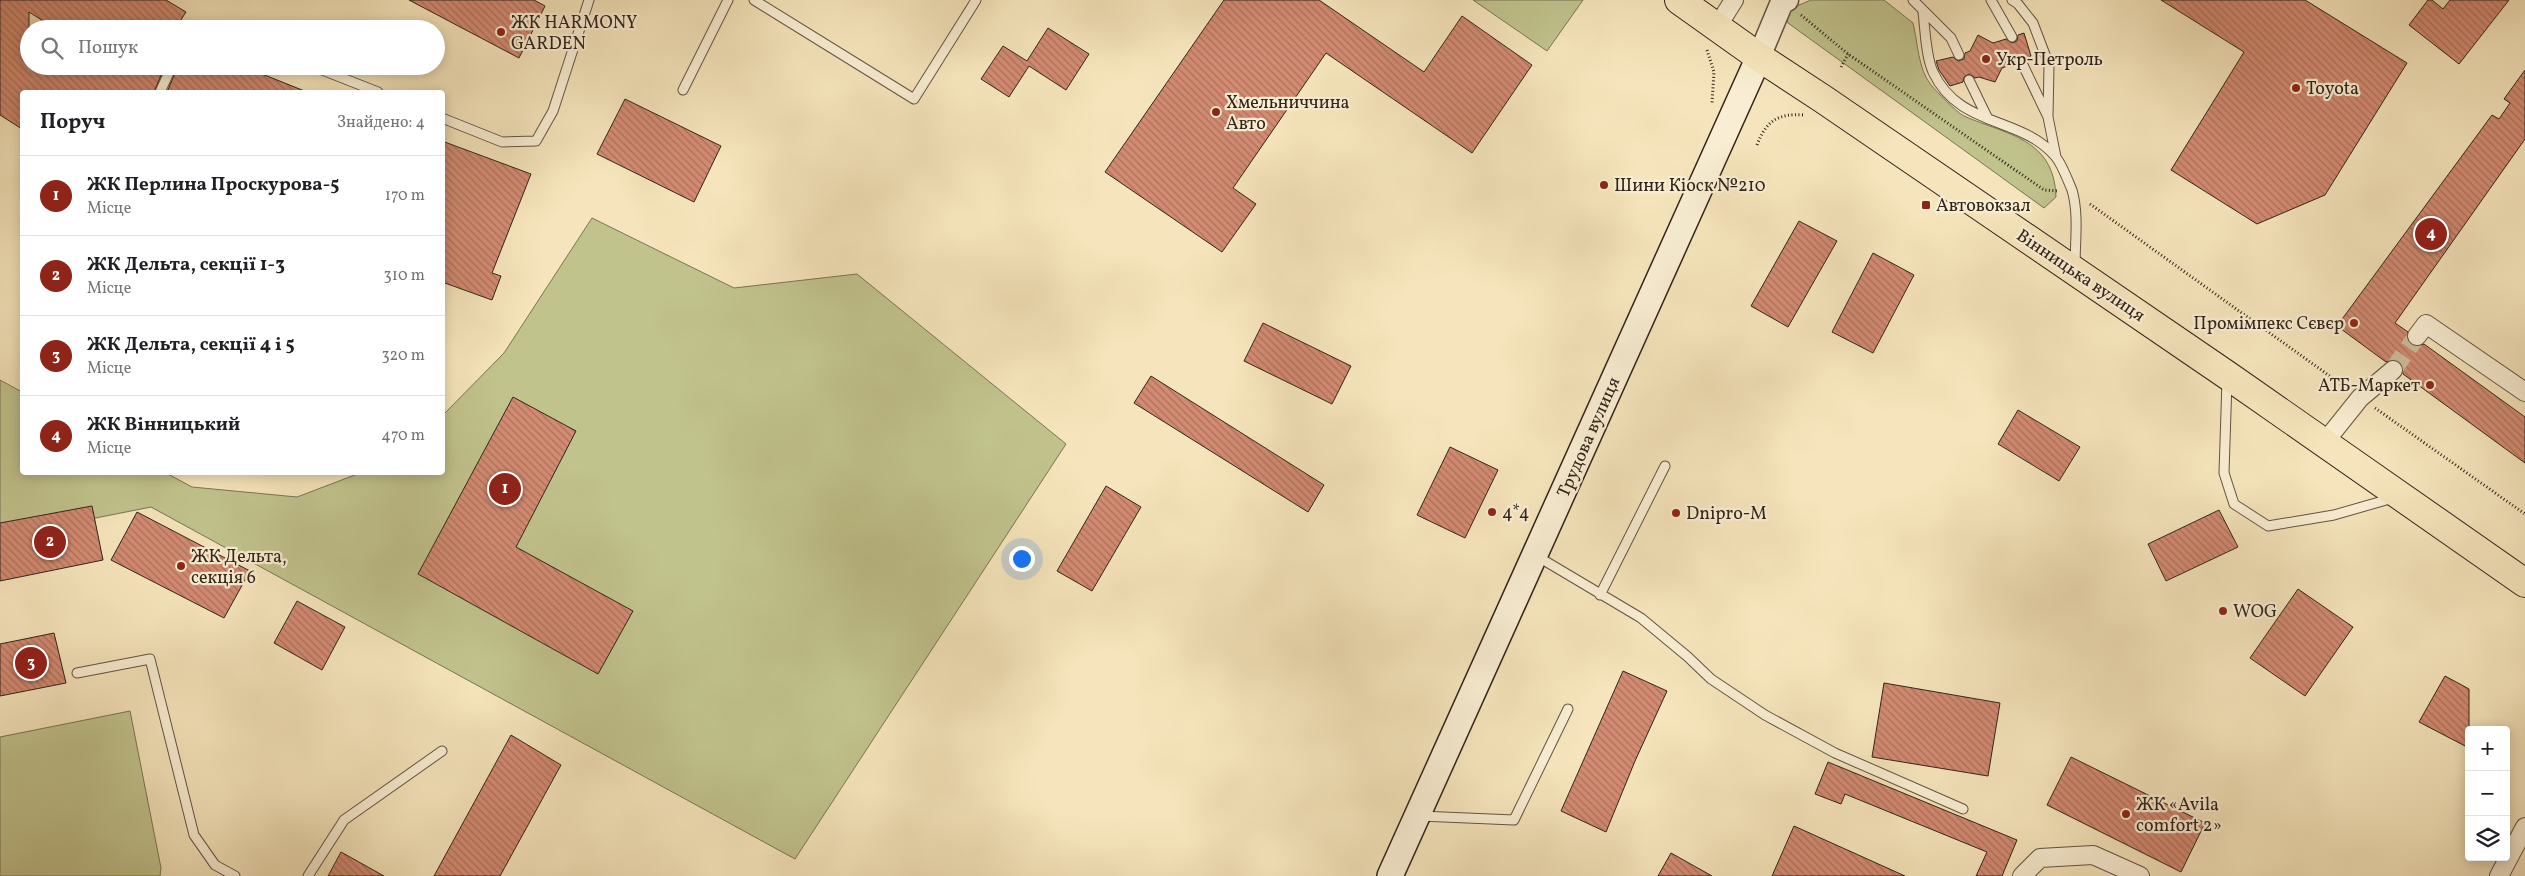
<!DOCTYPE html>
<html lang="uk">
<head>
<meta charset="utf-8">
<style>
	:root { --surface:#fff; --page:#f6f6f6; --text:#202124; --muted:#757577; --line:#e0e0e0; --accent:#8f2418 }
	body { margin:0; font-family:Vollkorn,serif; background:var(--page); color:var(--text) }
	.controls { position:absolute; right:15px; bottom:15px; display:grid; overflow:hidden; border-radius:5px; box-shadow:0 2px 12px #0003 }
	.controls button { width:45px; height:45px; display:grid; place-items:center; padding:0; border:0; border-bottom:1px solid var(--line); background:var(--surface); color:var(--text); font:25px sans-serif }
	.you { position:absolute; left:1021px; top:558px; width:18px; height:18px; margin:-12px; border:4px solid #fff; border-radius:50%; background:#1a73e8; box-shadow:0 0 0 8px #1a73e833 }
	.badge { display:grid; place-items:center; width:32px; height:32px; border-radius:50%; background:var(--accent); color:#fff; font-size:16px; font-weight:700 }
	.pin { position:absolute; translate:-50% -50%; border:2px solid #fff; box-shadow:0 1px 5px #0006 }
	.list { margin:0; padding:0; list-style:none }
	h2 { display:flex; justify-content:space-between; align-items:center; height:65px; margin:0; padding:0 20px; font-size:21px }
	h2 small { font-size:16px; font-weight:400; color:var(--muted) }
	.list li { display:grid; grid-template-columns:32px 1fr auto; gap:15px; align-items:center; box-sizing:border-box; height:80px; padding:0 20px; border-top:1px solid var(--line) }
	.list b { display:block; font-size:19px; white-space:nowrap }
	.list p { margin:0; font-size:16px; white-space:nowrap; color:var(--muted) }
	.list em { font-size:16px; font-style:normal; color:var(--muted) }
	.icon { flex:none; width:28px; height:28px; fill:none; stroke:currentColor; stroke-width:2; stroke-linecap:round; stroke-linejoin:round }
	.map { position:relative; flex:none; width:2525px; height:876px; overflow:hidden }
	.search { position:absolute; background:var(--surface); box-shadow:0 2px 12px #0003; left:20px; top:20px; width:425px; height:55px; display:flex; align-items:center; gap:12px; box-sizing:border-box; padding:0 18px; border-radius:28px; color:var(--muted); font-size:19px }
	.panel { position:absolute; background:var(--surface); box-shadow:0 2px 12px #0003; left:20px; top:90px; width:425px; height:385px; border-radius:5px }
	.map>svg:first-child { display:block }
</style>
</head>
<body>
<div class="map">
<svg width="2525" height="876" viewBox="0 0 2525 876">
	<defs>
		<pattern id="building-back-hatch" width="6" height="6" patternUnits="userSpaceOnUse" patternTransform="scale(1.25)"><rect width="6" height="6" fill="#d38b72"/><path d="M-1 5l2 2M0 0l6 6M5-1l2 2" fill="none" stroke="#ac715d"/></pattern>
	</defs>
	<rect width="100%" height="100%" fill="#f6e5bc"/>
	<filter id="stains"><feTurbulence type="fractalNoise" baseFrequency=".004" numOctaves="4"/><feColorMatrix values="0 0 0 0 .2 0 0 0 0 .09 0 0 0 0 .02 0 0 0 .5 -.17"/></filter>
	<radialGradient id="worn" r=".72"><stop offset=".6" stop-color="#630" stop-opacity="0"/><stop offset="1" stop-color="#630" stop-opacity=".3"/></radialGradient>
	<path fill="#c1c38d" stroke="#797454" d="M1473,0H1583L1547,51Z
		M1811,0H1884L1913,23C1918,43 1918,69 1931,85C1937,92 1956,112 1964,116C2007,135 2054,138 2056,197L2044,208L1788,23L1786,16L1792,8Z
		M592,218L734,288L857,274L1066,444L795,859L151,507L0,537V380L22,392V472L166,473L192,487L297,497L360,473L442,472L443,415L504,353Z
		M130,711L161,868L160,876H0V737Z"/>
	<path fill="url(#building-back-hatch)" stroke="#31241a" d="M0,0H166L186,12L175,29H56L29,12V66H165L154,92H22V129L0,115Z
		M409,0H534L545,6L519,58Z
		M1224,0H1319L1424,72L1462,16L1532,65L1472,153L1326,53L1233,188L1256,204L1222,252L1105,172Z
		M2161,0H2305L2407,63L2325,195L2257,224L2171,170L2244,52Z
		M2428,0H2432L2443,9L2450,0H2509L2459,64L2409,25Z
		M1048,28L1089,54L1066,90L1029,66L1009,97L981,79L1003,46L1027,61Z
		M2024,33L2031,56L2027,58L2022,55L2018,56L2015,63L2002,68L1995,82L1979,77L1975,78L1969,74L1964,77L1963,82L1950,86L1939,70L1936,61L1953,57L1958,61L1964,59L1965,53L1970,51L1978,35L1993,43L2006,39L2012,43L2017,41L2018,35Z
		M178,66H242L307,92H167Z
		M2525,70V139L2395,323L2408,332L2407,340L2411,345L2416,347L2424,344L2525,417V463L2403,374L2401,363L2392,360L2386,362L2337,326L2492,115L2499,119L2510,103L2504,99Z
		M625,99L721,146L694,202L597,154Z
		M442,141L531,174L492,273L501,276L492,300L442,282Z
		M1799,221L1837,241L1788,327L1751,306Z
		M1873,253L1914,275L1873,353L1832,332Z
		M1263,323L1351,366L1332,404L1244,361Z
		M1151,376L1324,485L1308,512L1134,403Z
		M513,397L576,431L516,547L633,611L598,674L418,574Z
		M2018,410L2080,447L2059,481L1998,444Z
		M1450,447L1498,470L1465,538L1417,515Z
		M1106,486L1141,507L1092,591L1057,571Z
		M92,506L103,560L0,581V523Z
		M2219,510L2238,547L2166,581L2148,544Z
		M137,512L250,571L224,618L111,560Z
		M2298,589L2353,627L2305,696L2250,658Z
		M297,601L345,627L322,670L274,643Z
		M54,633L66,683L0,696V644Z
		M1623,671L1667,691L1635,761L1606,832L1561,811Z
		M2445,676L2469,689V748L2419,722Z
		M1884,683L2000,703L1988,776L1872,757Z
		M511,735L561,765L500,876H434Z
		M2071,757L2205,823L2181,872L2047,805Z
		M1828,762L2017,840L2002,876H1976L1987,852L1845,794L1841,804L1815,794Z
		M1794,826L1905,876H1772Z
		M341,852L384,876H328Z
		M1671,853L1712,876H1658Z"/>
	<g fill="none" stroke-linecap="round" stroke-linejoin="round">
		<path stroke="#cfbe9c" stroke-width="18" stroke-dasharray="18 9" stroke-linecap="butt" d="M2393,370L2417,336"/>
		<g stroke="#625442" stroke-width="11">
			<path id="service" d="M754,0L914,99L976,0
				M1913,0L1951,38L1959,55
				M1991,0L2012,37
				M2012,0L2018,4L2033,23L2049,65L2048,117L2056,157
				M1923,12C1925,29 1926,57 1933,72C1959,128 2021,116 2055,156C2062,164 2068,181 2072,190C2079,214 2075,242 2075,266
				M2021,61L2048,117
				M312,66L378,92
				M1969,80L1988,119
				M683,90L728,0
				M160,92L172,66
				M442,118L502,142L536,141L553,111L589,0
				M2227,380L2224,473L2234,504L2268,526L2334,515L2393,498
				M1535,555L1641,618L1688,657L1711,679L1765,715L1835,753L1963,809
				M1600,595L1665,466
				M77,673L150,659L194,835L215,865L235,876
				M1420,816L1514,820L1568,709
				M308,876L344,820L442,751"/>
		</g>
		<g stroke="#625442" stroke-width="20">
			<path id="minor" d="M1717,27L1734,0
				M2417,336L2426,324L2525,392
				M2324,443L2360,398L2393,370
				M2022,876L2040,858L2093,855L2140,876
				M2499,876L2525,827"/>
		</g>
		<g stroke="#625442" stroke-width="25">
			<path id="tertiary" d="M1759,57L1782,2L1787,0"/>
		</g>
		<g stroke="#31241a" stroke-width="28">
			<path id="secondary" d="M1390,876L1759,57"/>
		</g>
		<g stroke="#31241a" stroke-width="30">
			<path id="primary" d="M1679,0L1759,57L1823,99L2227,375L2525,583"/>
		</g>
		<path stroke="#31241a" stroke-width="3" stroke-dasharray="1 2.5" stroke-linecap="butt" d="M1801,15L1848,54L2044,190L2058,191
			M1707,50L1714,72L1712,103
			M1841,67L1848,54
			M1757,145C1766,121 1778,113 1804,115
			M2090,204L2345,387
			M2375,408L2525,514"/>
		<use href="#service" stroke="#f9eed3" stroke-width="9"/>
		<use href="#minor" stroke="#f9eed3" stroke-width="18"/>
		<use href="#tertiary" stroke="#f9eed3" stroke-width="22"/>
		<use href="#secondary" stroke="#f9eed3" stroke-width="25"/>
		<use href="#primary" stroke="#f6e5bc" stroke-width="28"/>
	</g>
	<g fill="#8f2418" stroke="#f9eed3" stroke-width="2">
		<circle cx="501" cy="32" r="5"/>
		<circle cx="1986" cy="59" r="5"/>
		<circle cx="2296" cy="88" r="5"/>
		<circle cx="1216" cy="112" r="5"/>
		<circle cx="1604" cy="185" r="5"/>
		<rect x="1921" y="200" width="10" height="10" rx="2.5"/>
		<circle cx="2354" cy="323" r="5"/>
		<circle cx="2430" cy="385" r="5"/>
		<circle cx="1492" cy="512" r="5"/>
		<circle cx="1676" cy="513" r="5"/>
		<circle cx="181" cy="566" r="5"/>
		<circle cx="2223" cy="611" r="5"/>
		<circle cx="2126" cy="814" r="5"/>
	</g>
	<g text-anchor="middle" stroke-width="4.5" stroke-linejoin="round" paint-order="stroke">
		<g font-size="18" fill="#31241a" stroke="#f9eed3" text-anchor="start">
			<text x="511" y="28">ЖК HARMONY<tspan x="511" dy="21">GARDEN</tspan></text>
			<text x="1996" y="65">Укр-Петроль</text>
			<text x="2306" y="94">Toyota</text>
			<text x="1226" y="108">Хмельниччина<tspan x="1226" dy="21">Авто</tspan></text>
			<text x="1614" y="191">Шини Кіоск №210</text>
			<text x="1936" y="211">Автовокзал</text>
			<text x="2344" y="329" text-anchor="end">Промімпекс Сєвєр</text>
			<text x="2420" y="391" text-anchor="end">АТБ-Маркет</text>
			<text x="1502" y="518">4*4</text>
			<text x="1686" y="519">Dnipro-M</text>
			<text x="191" y="562">ЖК Дельта,<tspan x="191" dy="21">секція 6</tspan></text>
			<text x="2233" y="617">WOG</text>
			<text x="2136" y="810">ЖК «Avila<tspan x="2136" dy="21">comfort 2»</tspan></text>
		</g>
		<g font-size="18" fill="#31241a" stroke="#f9eed3">
			<text transform="translate(2081 275) rotate(34)" y="6">Вінницька вулиця</text>
			<text transform="translate(1588 437) rotate(-66)" y="6">Трудова вулиця</text>
		</g>
	</g>
	<rect width="100%" height="100%" filter="url(#stains)"/>
	<rect width="100%" height="100%" fill="url(#worn)"/>
</svg>
<div class="controls">
<button>+</button>
<button>−</button>
<button><svg class="icon" aria-label="layers" viewBox="0 0 24 24"><path d="M12 4l9 5-9 5-9-5zM3 14l9 5 9-5"/></svg></button>
</div>
<div class="you"></div>
<div class="pin badge" style="left:505px;top:489px">1</div>
<div class="pin badge" style="left:50px;top:542px">2</div>
<div class="pin badge" style="left:31px;top:663px">3</div>
<div class="pin badge" style="left:2431px;top:234px">4</div>
<div class="search"><svg class="icon" aria-label="search" viewBox="0 0 24 24"><circle cx="10" cy="10" r="6"/><path d="M15 15l6 6"/></svg>Пошук</div>
<section class="panel">
<h2>Поруч<small>Знайдено: 4</small></h2>
<ul class="list">
<li><span class="badge">1</span><div><b>ЖК Перлина Проскурова-5</b><p>Місце</p></div><em>170 m</em></li>
<li><span class="badge">2</span><div><b>ЖК Дельта, секції 1-3</b><p>Місце</p></div><em>310 m</em></li>
<li><span class="badge">3</span><div><b>ЖК Дельта, секції 4 і 5</b><p>Місце</p></div><em>320 m</em></li>
<li><span class="badge">4</span><div><b>ЖК Вінницький</b><p>Місце</p></div><em>470 m</em></li>
</ul>
</section>
</div>
</body>
</html>
